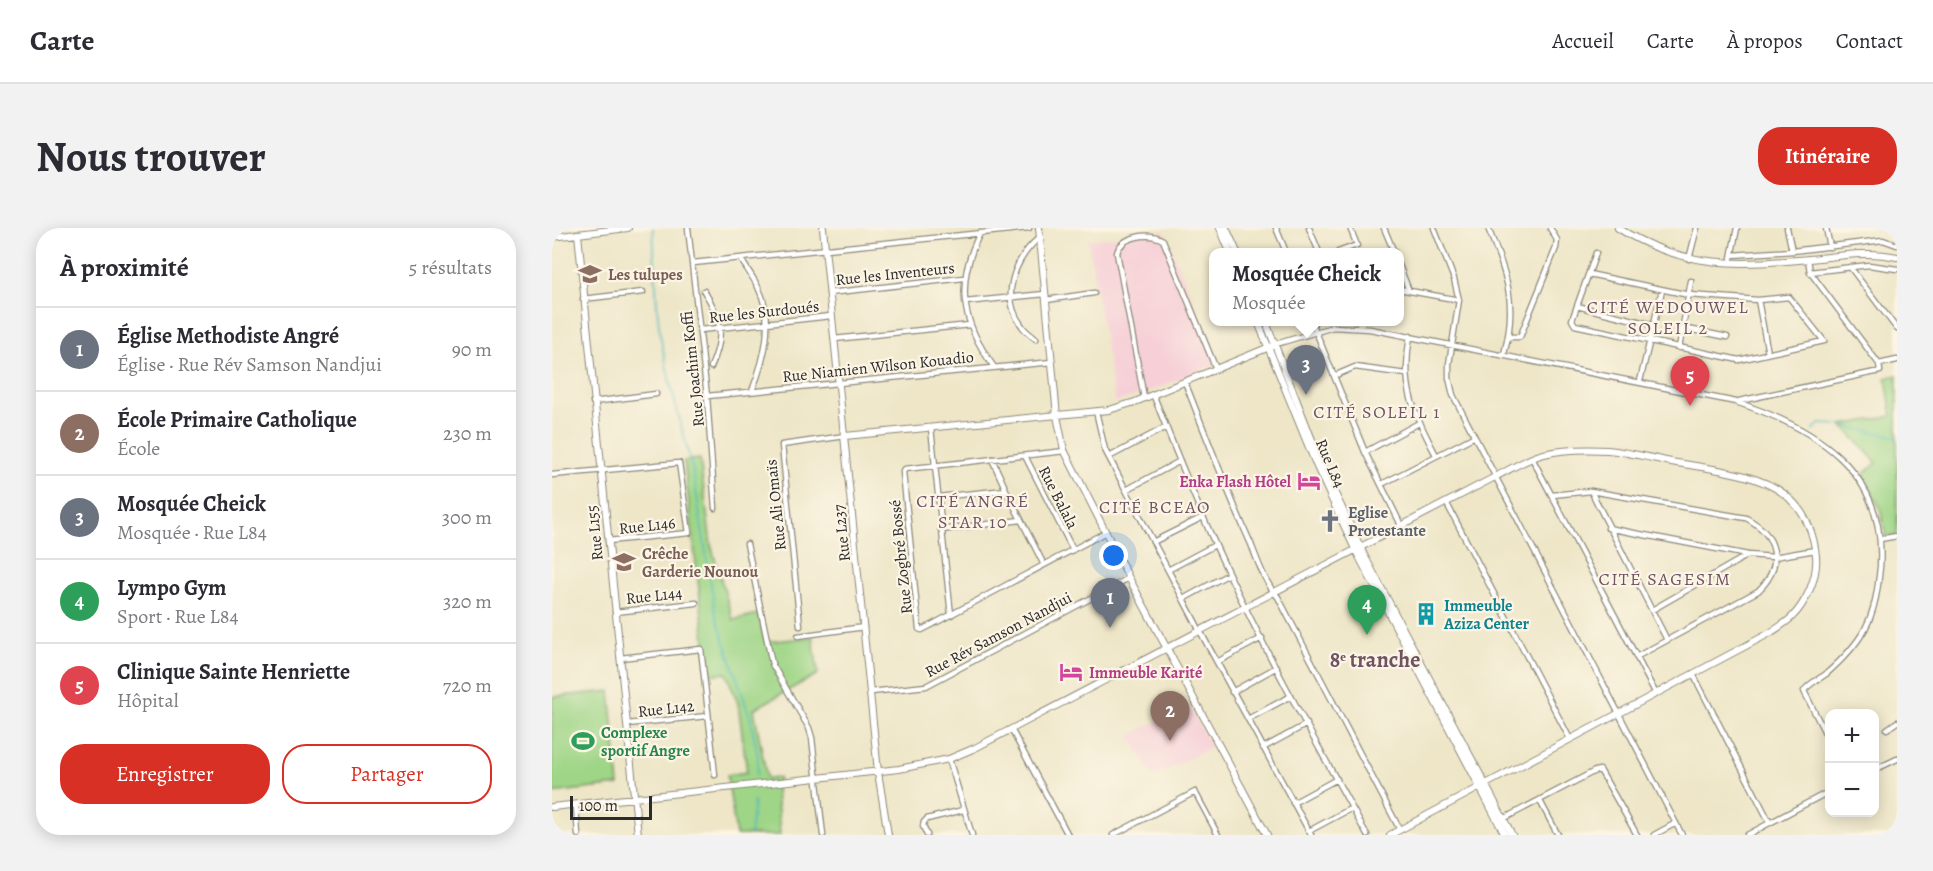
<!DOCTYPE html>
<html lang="fr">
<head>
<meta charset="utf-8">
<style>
	:root { --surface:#fff; --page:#f2f2f3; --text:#2b2b33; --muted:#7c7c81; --line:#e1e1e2; --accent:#d93025 }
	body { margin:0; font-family:Alegreya,serif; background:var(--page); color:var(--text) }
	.controls { position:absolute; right:18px; bottom:18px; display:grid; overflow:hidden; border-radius:12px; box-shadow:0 3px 15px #0003 }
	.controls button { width:54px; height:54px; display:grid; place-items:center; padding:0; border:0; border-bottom:2px solid var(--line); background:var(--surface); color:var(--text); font:30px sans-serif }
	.scale { position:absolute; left:18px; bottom:15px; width:82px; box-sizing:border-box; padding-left:6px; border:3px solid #2b2b2b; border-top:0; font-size:16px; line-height:21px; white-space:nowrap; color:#2b2b2b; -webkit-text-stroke:4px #fcf5e5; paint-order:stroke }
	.you { position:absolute; left:562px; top:328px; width:21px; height:21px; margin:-15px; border:4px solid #fff; border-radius:50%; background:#1a73e8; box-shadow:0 0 0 9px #1a73e833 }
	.badge { display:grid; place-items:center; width:39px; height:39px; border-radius:50%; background:var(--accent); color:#fff; font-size:20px; font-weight:700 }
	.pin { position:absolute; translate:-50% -50px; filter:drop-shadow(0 2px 3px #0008) }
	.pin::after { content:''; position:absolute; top:32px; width:21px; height:18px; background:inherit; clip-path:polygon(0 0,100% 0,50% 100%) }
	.popup { position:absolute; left:657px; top:20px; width:195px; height:78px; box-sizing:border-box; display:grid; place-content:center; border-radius:12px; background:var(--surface); filter:drop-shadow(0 2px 4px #0005); font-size:20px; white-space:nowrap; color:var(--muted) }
	.popup b { font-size:22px; color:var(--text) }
	.popup::after { content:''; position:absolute; left:50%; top:100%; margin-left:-12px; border:12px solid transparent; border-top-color:var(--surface) }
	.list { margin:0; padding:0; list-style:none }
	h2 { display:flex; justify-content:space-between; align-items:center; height:78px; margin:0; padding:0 24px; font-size:26px }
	h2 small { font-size:20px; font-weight:400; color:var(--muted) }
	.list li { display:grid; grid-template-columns:39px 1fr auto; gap:18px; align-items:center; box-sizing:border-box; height:84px; padding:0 24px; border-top:2px solid var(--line) }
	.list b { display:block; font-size:22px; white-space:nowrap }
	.list p { margin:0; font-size:20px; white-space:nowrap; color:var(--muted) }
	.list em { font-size:20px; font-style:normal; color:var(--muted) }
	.actions { display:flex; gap:12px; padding:18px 24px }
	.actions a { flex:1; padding:14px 0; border:2px solid var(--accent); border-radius:24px; text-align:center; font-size:21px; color:var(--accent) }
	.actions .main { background:var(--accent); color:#fff }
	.map { position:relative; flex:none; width:1345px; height:607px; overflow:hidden; border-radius:24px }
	header { display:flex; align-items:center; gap:36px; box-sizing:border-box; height:84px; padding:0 30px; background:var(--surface); border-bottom:2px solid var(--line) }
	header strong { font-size:28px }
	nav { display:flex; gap:33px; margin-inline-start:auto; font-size:21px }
	.intro { display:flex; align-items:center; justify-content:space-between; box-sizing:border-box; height:144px; padding:0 36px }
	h1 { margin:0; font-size:42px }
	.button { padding:15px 27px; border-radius:24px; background:var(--accent); color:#fff; font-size:21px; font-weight:700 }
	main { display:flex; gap:36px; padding:0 36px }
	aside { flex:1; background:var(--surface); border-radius:24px; box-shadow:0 3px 15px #0003 }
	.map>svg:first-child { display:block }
</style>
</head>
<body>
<header>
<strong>Carte</strong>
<nav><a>Accueil</a><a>Carte</a><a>À propos</a><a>Contact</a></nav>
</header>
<div class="intro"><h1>Nous trouver</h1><a class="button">Itinéraire</a></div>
<main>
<aside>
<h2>À proximité<small>5 résultats</small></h2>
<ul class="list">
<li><span class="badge" style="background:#6b7280">1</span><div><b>Église Methodiste Angré</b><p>Église · Rue Rév Samson Nandjui</p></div><em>90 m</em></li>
<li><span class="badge" style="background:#8d6e63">2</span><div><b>École Primaire Catholique</b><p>École</p></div><em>230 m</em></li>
<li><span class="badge" style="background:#6b7280">3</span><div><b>Mosquée Cheick</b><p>Mosquée · Rue L84</p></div><em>300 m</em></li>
<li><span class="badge" style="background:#2e9e5b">4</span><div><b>Lympo Gym</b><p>Sport · Rue L84</p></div><em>320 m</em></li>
<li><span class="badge" style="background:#e0444e">5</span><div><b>Clinique Sainte Henriette</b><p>Hôpital</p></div><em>720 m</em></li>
</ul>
<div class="actions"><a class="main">Enregistrer</a><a>Partager</a></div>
</aside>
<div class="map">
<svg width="1345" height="607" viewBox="0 0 1345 607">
	<rect width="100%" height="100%" fill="#fcf5e5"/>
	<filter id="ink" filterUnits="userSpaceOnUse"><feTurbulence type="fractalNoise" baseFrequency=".0167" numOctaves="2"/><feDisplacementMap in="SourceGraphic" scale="12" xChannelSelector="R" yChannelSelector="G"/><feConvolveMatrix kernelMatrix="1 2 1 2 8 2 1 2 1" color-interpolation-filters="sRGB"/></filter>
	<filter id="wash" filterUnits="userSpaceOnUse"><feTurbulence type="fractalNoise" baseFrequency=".008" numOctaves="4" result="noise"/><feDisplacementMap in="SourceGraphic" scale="24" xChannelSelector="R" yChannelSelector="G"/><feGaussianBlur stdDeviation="1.35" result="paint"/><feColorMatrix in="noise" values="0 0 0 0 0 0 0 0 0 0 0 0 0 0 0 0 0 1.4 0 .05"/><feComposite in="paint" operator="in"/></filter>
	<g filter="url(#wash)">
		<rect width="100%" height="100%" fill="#eee6c7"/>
		<path fill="#f6cfd7" d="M612,3L667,135L593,165L563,174L536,12Z
			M636,476L659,519L601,549L577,508Z"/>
		<path fill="#9ed586" stroke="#648058" stroke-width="1.5" d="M1345,147V308L1334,309L1328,280L1311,246L1325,235L1290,197L1340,188L1334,150Z
			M148,231L159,317L181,392L206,386L213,414L261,409L266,446L202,481L215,551L227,550L224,562L228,607H184L175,547L195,544L186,475L174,445L157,447L132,233Z
			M58,463L67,557L0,565V469Z"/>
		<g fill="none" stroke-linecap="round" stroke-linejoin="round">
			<path stroke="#45b5bd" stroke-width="1.5" d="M101,0L105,79L108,107L117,150L141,244L164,388L199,492L206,530L205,547
				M1261,203L1267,196L1286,197L1341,208L1345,212
				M198,607L202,573"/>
		</g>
	</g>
	<g filter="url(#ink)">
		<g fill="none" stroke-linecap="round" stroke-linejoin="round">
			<g stroke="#8c8879" stroke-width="7">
				<path id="street" d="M136,0L155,168L163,280
					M724,0L734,24
					M757,0L767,24
					M832,0L842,24
					M882,0L902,51L907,72L897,136V150L901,167L1130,607
					M936,0C955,48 966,75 952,126
					M1235,0L1240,23
					M1274,0L1278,19
					M428,5C403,55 409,94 442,139
					M786,24L805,17L798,0
					M1180,27L1240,23L1331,12L1345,17
					M1179,30L1185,0
					M189,31C194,40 201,49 206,59C223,93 213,130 200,163
					M1137,31L1145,0
					M141,35L477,0
					M847,37L857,63
					M1298,39L1345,101
					M1258,44L1317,37L1345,41
					M1037,46L1137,67L1206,72L1237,69L1272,113L1187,132L1023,97L1020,92L1044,25
					M847,61L907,72
					M152,63C170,91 173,108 159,139
					M277,65L412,50
					M31,71L91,64
					M494,72L542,65
					M1206,72L1216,125
					M413,74L493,66
					M1025,78L1102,97
					M760,94L813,224L849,297
					M1131,100L1175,109
					M148,102L279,88
					M858,108C849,158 861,184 884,227
					M956,109H968L1004,20L1005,12L998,0
					M282,111L418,97
					M484,111C479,107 473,103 470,98C447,68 463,30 488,9
					M724,116L781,99L818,101L1184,174C1264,200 1335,243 1328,339C1326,360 1323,382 1313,401C1303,419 1289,433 1274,446C1266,452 1257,455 1252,463L1278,515
					M1127,120L1139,53
					M1327,136L1345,132
					M782,148L803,139L854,146
					M1088,153L1110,62
					M633,154C654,208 675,263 699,316C706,334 713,355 726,369L848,602
					M601,166C625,226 648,286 676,344C718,433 767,520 815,607
					M155,168L500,134
					M592,170L565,25C569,8 597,4 611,12L664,141
					M1187,173L1328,143L1327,136L1258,44L1256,31
					M41,174L104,166
					M544,183L553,222L648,403L759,607
					M379,200L399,387
					M513,223L353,241L351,244L367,401L370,402L554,304
					M813,224L867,195
					M473,228L521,322
					M557,229L614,199
					M980,230L1104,466
					M440,231L454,262L492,337
					M0,247L127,235L137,305L56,313
					M830,256L921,209
					M574,262L628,233
					M1039,263L1115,412
					M1000,267L1039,263L1194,290C1225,306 1233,337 1206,363L1084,429
					M386,269L454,262
					M894,274L1018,511
					M1056,300L1196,327L1222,329L1263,322
					M389,302L469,292
					M1328,311L1345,308
					M601,314L651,289
					M195,316L220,436L257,500L260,510L271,607
					M616,342L663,317
					M631,371L677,346
					M1100,382L1196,327
					M63,384L144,375
					M248,398L230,217L293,208
					M246,408L312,399
					M68,430L149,421L163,547
					M665,434L710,410
					M1141,446L1218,595
					M319,464L374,458L577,350
					M680,464L725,439
					M696,491L739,468
					M75,496L156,488
					M459,501L516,607
					M1335,501L1345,494
					M711,520L755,496
					M397,531L420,607
					M1322,542L1345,531
					M988,573L1006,607
					M741,575L785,551
					M24,577L26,607
					M951,591L1043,543L1048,542L1085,607
					M757,603L800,580
					M375,607L371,598L372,594L375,591L411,582
					M561,607L643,564L666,607
					M1102,607L1124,595
					M1195,607L1278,563"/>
			</g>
			<g stroke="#8c8879" stroke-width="8">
				<path id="secondary" d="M271,0L326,544L336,607
					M487,0L505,188L512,222L577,350L715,607
					M668,0L678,24
					M674,0L685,24
					M1066,0C1135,43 1190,37 1267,30C1293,27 1319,23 1345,29
					M26,6L86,607
					M0,9L76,0
					M706,94L765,239L803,321L953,607
					M714,94L771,240L813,329L960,607
					M293,208L557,182L583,174L720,118
					M0,579L347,541L397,531L423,520L943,249C959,241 975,230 992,226C1012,221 1035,221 1056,222C1075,224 1095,229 1114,233C1150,240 1211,244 1238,271C1254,286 1262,307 1264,328C1266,349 1254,375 1240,389C1233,396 1225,400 1218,405L838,607"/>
			</g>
			<use href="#street" stroke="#fff" stroke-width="4.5"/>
			<use href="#secondary" stroke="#fff" stroke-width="6"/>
		</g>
	</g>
	<defs>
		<g id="school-bare" transform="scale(1.8)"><path d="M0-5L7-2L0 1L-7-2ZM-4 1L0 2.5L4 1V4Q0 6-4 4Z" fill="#8d6e63" stroke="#fcf5e5" stroke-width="2.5" paint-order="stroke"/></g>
		<g id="hotel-bare" transform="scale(1.8)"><path d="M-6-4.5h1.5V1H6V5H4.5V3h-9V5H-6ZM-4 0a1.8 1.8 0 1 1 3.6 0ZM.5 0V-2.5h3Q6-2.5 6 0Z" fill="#d1479c" stroke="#fcf5e5" stroke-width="2.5" paint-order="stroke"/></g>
		<g id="church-bare" transform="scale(1.8)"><path d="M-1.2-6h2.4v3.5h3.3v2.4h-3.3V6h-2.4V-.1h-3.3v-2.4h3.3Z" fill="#6b7280" stroke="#fcf5e5" stroke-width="2.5" paint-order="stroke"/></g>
		<g id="building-bare" transform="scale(1.8)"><path d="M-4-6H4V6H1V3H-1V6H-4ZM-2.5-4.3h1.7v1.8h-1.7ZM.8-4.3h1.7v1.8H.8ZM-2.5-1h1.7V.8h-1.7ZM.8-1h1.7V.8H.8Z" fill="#0f9aa8" stroke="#fcf5e5" stroke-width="2.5" paint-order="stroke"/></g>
		<g id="stadium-bare" transform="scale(1.8)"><path d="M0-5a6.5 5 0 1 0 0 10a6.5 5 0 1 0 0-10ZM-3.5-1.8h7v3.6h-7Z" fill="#2e9e5b" stroke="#fcf5e5" stroke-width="2.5" paint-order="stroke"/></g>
	</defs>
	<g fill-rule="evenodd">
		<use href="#school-bare" x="38" y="46"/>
		<use href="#hotel-bare" x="757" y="253"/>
		<use href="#church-bare" x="778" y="293"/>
		<use href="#school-bare" x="72" y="334"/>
		<use href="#building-bare" x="874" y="386"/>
		<use href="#hotel-bare" x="519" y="444"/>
		<use href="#stadium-bare" x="31" y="513"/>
	</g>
	<g text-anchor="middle" stroke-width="4.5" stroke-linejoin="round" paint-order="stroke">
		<g font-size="16" fill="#2b2b2b" stroke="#fcf5e5">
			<text transform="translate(343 45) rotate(-6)" y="6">Rue les Inventeurs</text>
			<text transform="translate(212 83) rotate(-6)" y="6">Rue les Surdoués</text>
			<text transform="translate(326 138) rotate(-6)" y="6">Rue Niamien Wilson Kouadio</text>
			<text transform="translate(140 141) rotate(-96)" y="6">Rue Joachim Koffi</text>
			<text transform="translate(779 235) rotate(67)" y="6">Rue L84</text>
			<text transform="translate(507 269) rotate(63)" y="6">Rue Balala</text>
			<text transform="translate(223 277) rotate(-96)" y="6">Rue Ali Omaïs</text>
			<text transform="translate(95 297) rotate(-6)" y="6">Rue L146</text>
			<text transform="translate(42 305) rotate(-96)" y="6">Rue L155</text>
			<text transform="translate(289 305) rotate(-96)" y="6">Rue L237</text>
			<text transform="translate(348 329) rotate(-96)" y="6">Rue Zogbré Bossé</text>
			<text transform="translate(102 367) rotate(-6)" y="6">Rue L144</text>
			<text transform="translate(446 406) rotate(-28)" y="6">Rue Rév Samson Nandjui</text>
			<text transform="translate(114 480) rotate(-6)" y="6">Rue L142</text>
		</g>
		<g font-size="16" font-weight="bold" fill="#785e54" stroke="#fcf5e5" text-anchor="start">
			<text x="56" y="52">Les tulupes</text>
			<text x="90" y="331">Crêche<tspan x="90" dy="18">Garderie Nounou</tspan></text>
		</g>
		<g font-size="16" font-weight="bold" fill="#b23c85" stroke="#fcf5e5" text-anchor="end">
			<text x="739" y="259">Enka Flash Hôtel</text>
			<text x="537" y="450" text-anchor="start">Immeuble Karité</text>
		</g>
		<g font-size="16" font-weight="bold" fill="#5b616d" stroke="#fcf5e5" text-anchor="start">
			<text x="796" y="290">Eglise<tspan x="796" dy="18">Protestante</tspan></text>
		</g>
		<g font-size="16" font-weight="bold" fill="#0d838f" stroke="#fcf5e5" text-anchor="start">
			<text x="892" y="383">Immeuble<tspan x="892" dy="18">Aziza Center</tspan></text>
		</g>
		<g font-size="16" font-weight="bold" fill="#27864d" stroke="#fcf5e5" text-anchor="start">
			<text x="49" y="510">Complexe<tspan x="49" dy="18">sportif Angre</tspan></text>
		</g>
		<g font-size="18" letter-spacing="1.5" fill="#6f5362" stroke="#fcf5e5">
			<text x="1116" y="85">CITÉ WEDOUWEL<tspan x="1116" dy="21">SOLEIL 2</tspan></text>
			<text x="825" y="190">CITÉ SOLEIL 1</text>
			<text x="421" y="279">CITÉ ANGRÉ<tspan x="421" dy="21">STAR 10</tspan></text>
			<text x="603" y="285">CITÉ BCEAO</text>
			<text x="1113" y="357">CITÉ SAGESIM</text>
		</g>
		<g font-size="22" font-weight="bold" fill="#6f5362" stroke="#fcf5e5">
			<text x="823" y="439">8ᵉ tranche</text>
		</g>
	</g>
</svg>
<div class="controls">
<button>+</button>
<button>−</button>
</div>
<div class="scale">100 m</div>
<div class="you"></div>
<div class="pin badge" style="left:558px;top:400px;background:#6b7280">1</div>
<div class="pin badge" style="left:618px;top:513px;background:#8d6e63">2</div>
<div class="pin badge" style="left:754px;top:167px;background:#6b7280">3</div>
<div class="popup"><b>Mosquée Cheick</b>Mosquée</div>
<div class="pin badge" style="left:815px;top:407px;background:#2e9e5b">4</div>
<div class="pin badge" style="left:1138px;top:178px;background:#e0444e">5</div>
</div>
</main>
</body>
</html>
